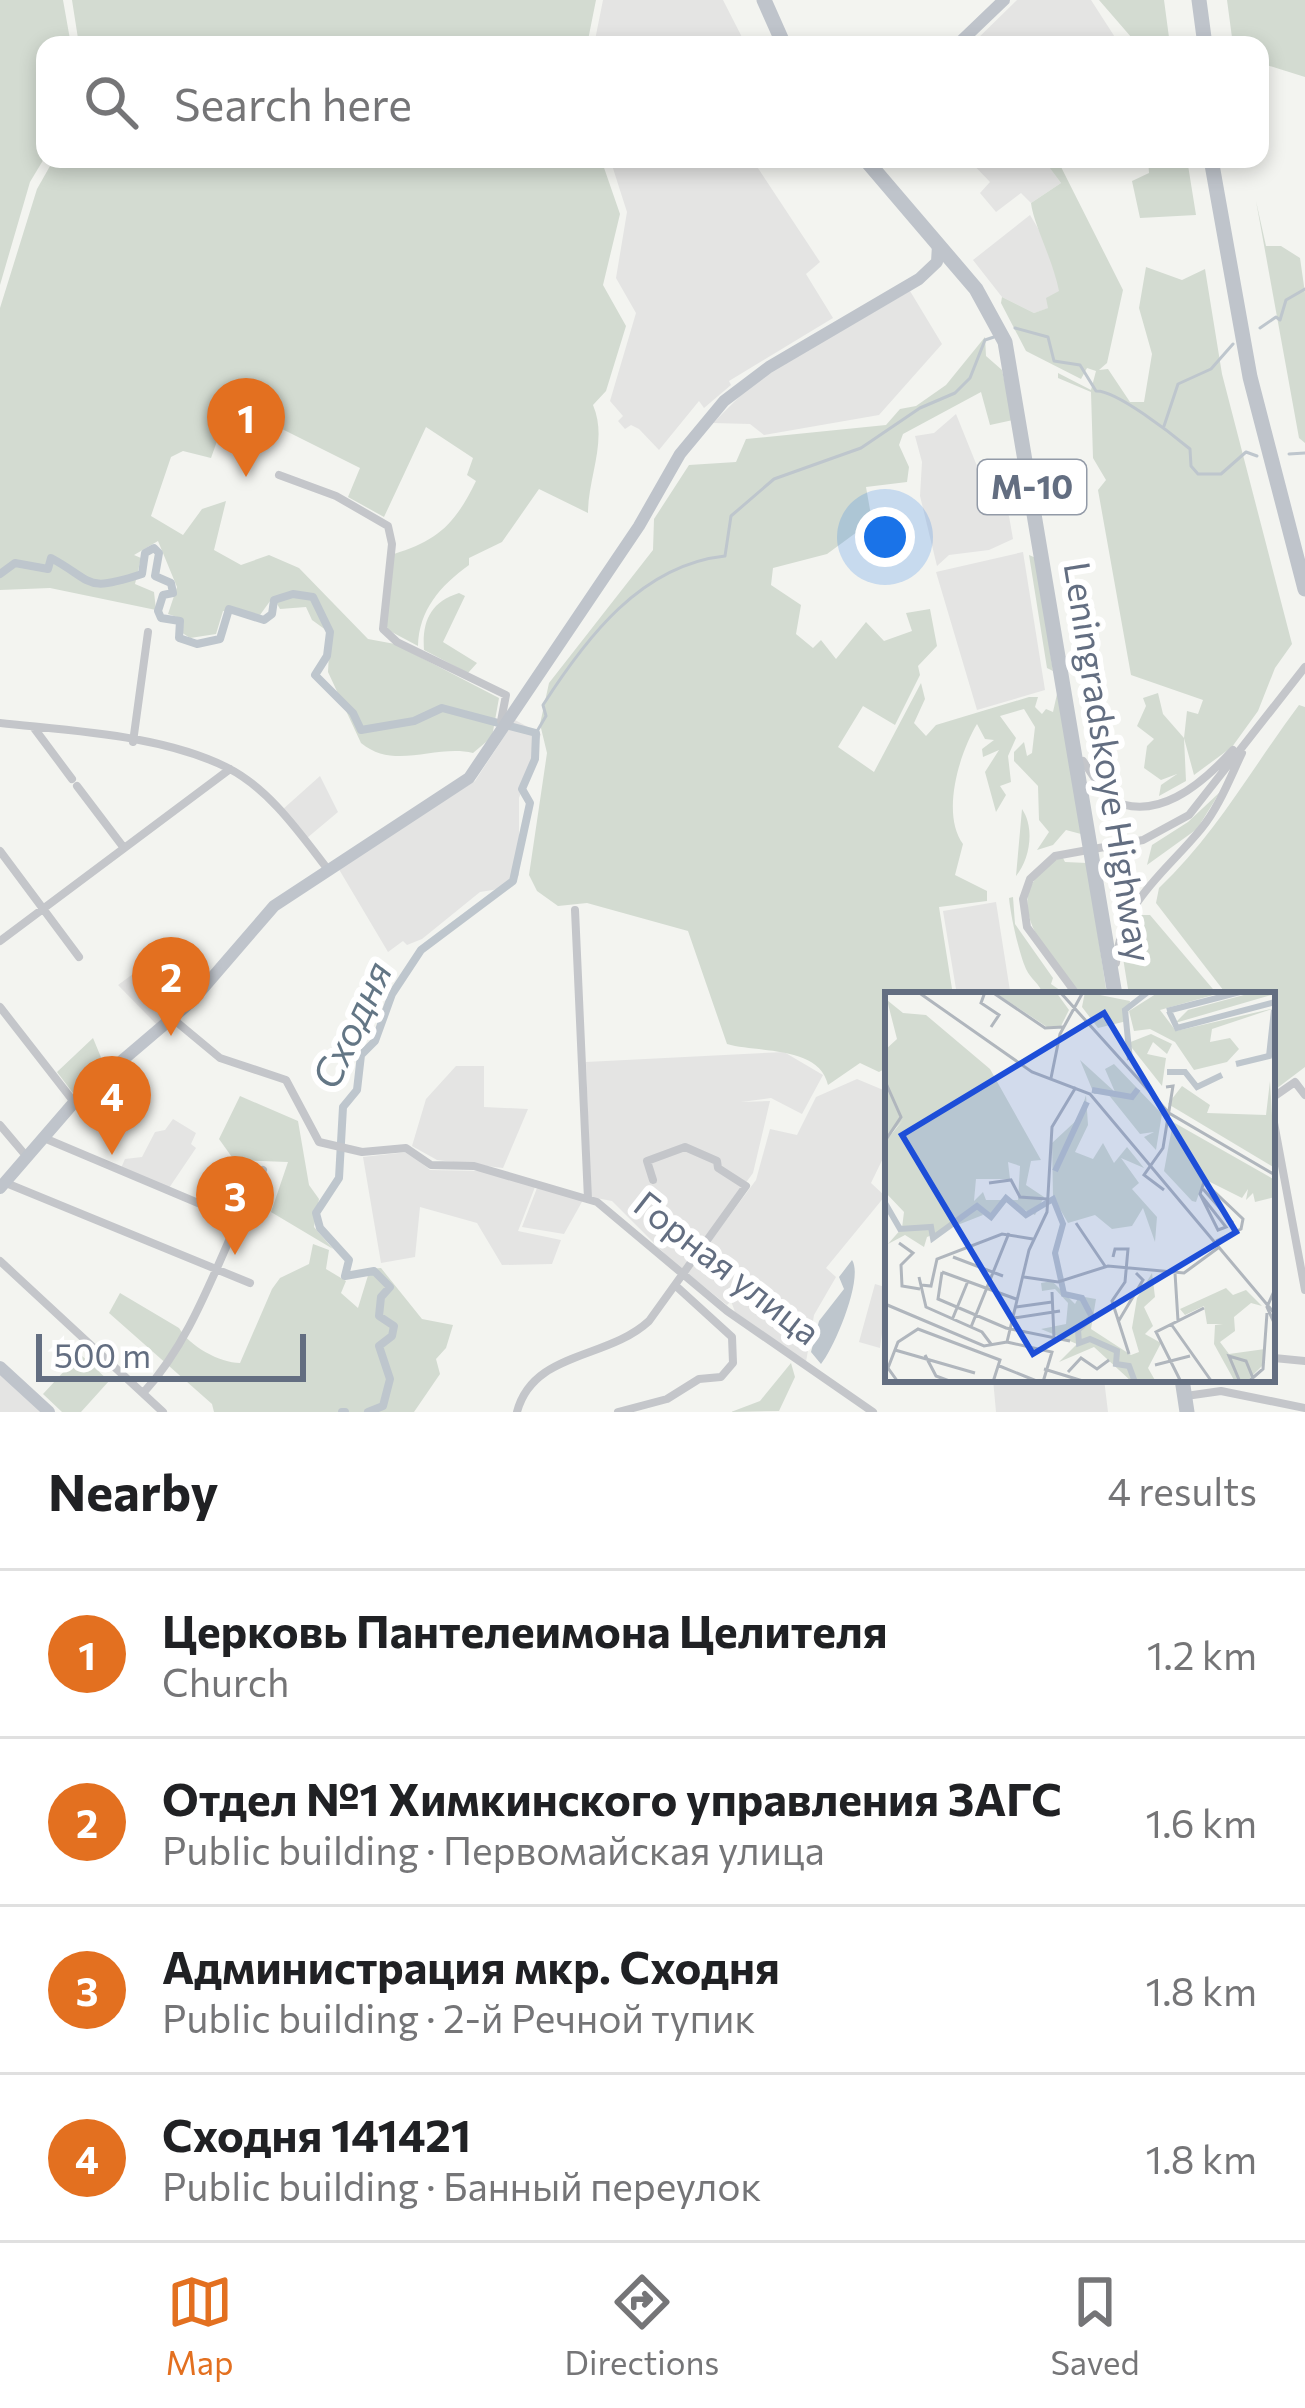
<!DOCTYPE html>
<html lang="en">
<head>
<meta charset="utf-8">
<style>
	:root { --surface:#fff; --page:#f6f6f6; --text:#202124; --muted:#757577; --line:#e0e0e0; --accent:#e37020 }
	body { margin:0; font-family:Commissioner,sans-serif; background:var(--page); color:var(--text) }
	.scale { position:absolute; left:36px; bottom:30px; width:270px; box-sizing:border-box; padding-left:12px; border:6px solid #636e81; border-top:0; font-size:33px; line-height:42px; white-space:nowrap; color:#636e81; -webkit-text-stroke:9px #fff; paint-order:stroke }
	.you { position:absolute; left:885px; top:537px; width:42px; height:42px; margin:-30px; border:9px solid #fff; border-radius:50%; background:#1a73e8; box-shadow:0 0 0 18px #1a73e833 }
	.badge { display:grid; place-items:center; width:78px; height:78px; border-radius:50%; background:var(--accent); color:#fff; font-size:39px; font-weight:700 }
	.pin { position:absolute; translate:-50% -99px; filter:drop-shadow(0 3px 6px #0008) }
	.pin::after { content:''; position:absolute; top:63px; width:42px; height:36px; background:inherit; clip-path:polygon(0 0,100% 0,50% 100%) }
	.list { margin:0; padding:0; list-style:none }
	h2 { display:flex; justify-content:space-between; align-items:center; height:156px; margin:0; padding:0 48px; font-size:51px }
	h2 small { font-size:39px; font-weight:400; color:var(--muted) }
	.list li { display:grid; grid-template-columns:78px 1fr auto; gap:36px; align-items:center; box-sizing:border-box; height:168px; padding:0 48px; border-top:3px solid var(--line) }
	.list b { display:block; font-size:45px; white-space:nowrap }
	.list p { margin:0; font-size:39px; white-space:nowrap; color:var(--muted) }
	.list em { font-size:39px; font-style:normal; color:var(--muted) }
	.icon { flex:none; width:66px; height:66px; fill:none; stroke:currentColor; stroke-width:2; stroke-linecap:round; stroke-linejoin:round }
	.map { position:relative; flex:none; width:1305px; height:1412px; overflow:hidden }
	.search { position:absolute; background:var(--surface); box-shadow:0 6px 18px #0003; left:36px; right:36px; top:36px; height:132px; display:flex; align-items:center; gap:30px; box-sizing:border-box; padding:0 42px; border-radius:24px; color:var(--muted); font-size:45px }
	.sheet { height:828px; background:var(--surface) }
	nav { display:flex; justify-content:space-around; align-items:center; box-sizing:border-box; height:168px; border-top:3px solid var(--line); background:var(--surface); font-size:33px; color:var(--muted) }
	nav a { display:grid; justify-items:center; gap:6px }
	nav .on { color:var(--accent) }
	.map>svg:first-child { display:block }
</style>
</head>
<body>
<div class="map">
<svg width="1305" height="1412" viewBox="0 0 1305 1412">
	<rect width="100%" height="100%" fill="#f3f4f0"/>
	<path fill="#e4e4e3" d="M603,0H723L746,45H594Z
		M1017,0H1091L1120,45H971Z
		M610,159H752L820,262L806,274L833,318L729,381L731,385L704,408L699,401L659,450L639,429L631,425L625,429L618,421L623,416L610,401L636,313L616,278L627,212Z
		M968,159H1043L1061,183L1031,203L1021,193L996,212L980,193L990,182Z
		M1030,215L1051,250L1060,291L1049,308L1034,313L1002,297L973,260Z
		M910,291L942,344L879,415L764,435L750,424L713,423L755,381Z
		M956,414L977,466L1009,516L1013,539L989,550L949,555L937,566L920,496L922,462L915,436L934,433Z
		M1023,552L1045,690L977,710L936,572Z
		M515,720L541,734L519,798V875L512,887L480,892L422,939L407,945L403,941L388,952L337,866L475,781Z
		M320,776L338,812L307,838L282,810Z
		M996,902L1010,991L957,995L943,911Z
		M141,968L178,1007L158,1026L118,985Z
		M784,1052L823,1075L802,1114L771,1098L741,1102L770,1101L753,1173L682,1271L612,1201L591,1197L586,1062Z
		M456,1066H484V1107L528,1109L503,1168L437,1160L412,1146L426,1099Z
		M857,1079L888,1092V1148L871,1183L885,1196L826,1268L836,1277L814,1315L806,1362L735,1312L731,1301L727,1305L687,1273L756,1180L770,1129L797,1135L816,1097Z
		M173,1119L196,1133L191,1144L196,1148L169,1188L121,1168L125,1159L142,1157L155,1132L165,1130Z
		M408,1152L430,1170L481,1171L535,1187L518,1231L561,1240L552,1264L502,1265L477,1223L420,1207L415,1257L381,1263L363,1157Z
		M537,1188L583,1200L564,1234L522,1227Z
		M875,1284L888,1288L880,1348L859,1342Z
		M0,1370L45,1412H0Z
		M993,1379H1104L1108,1412H996Z"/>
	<path fill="#d3dbd1" d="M0,0H63L71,45H45V157L30,182L0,285Z
		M72,0H596L587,45H79Z
		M1099,0H1164L1170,45H1138Z
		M1227,0H1305V77L1260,63V45H1233Z
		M54,159H601L620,214L603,285L626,326L606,391L593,405C608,440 588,477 588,513L539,489L502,542L469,558V565C440,586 419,610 418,646L388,630L384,619L394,554C435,541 454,527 476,481L467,475L473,458L426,427L384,517L348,497L360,468L264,420L226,416L211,458L183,451L171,457L151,516L183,535L202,509L226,501L214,550L241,565L269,555L299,568L368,639L395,644L499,698L492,737L473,753C435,744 395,771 361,743L328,672L330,633L312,620L306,607L280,609L273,597L260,615L223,611L216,634L190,638L181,632L183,619L168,614L177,587L158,541L134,555L141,558L135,584L154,592L156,610L50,588L0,590V308L37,189Z
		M1043,159H1057L1123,290L1107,363L1099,370L1108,369L1130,402H1144L1152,354L1139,308L1146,267L1182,280L1205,269L1222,374L1292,644L1275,668L1258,711L1232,747L1194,775L1184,738L1186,781L1159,796L1161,785L1177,774L1161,780L1144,768L1147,746L1154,739L1137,726L1146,706L1143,698L1158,693L1163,714L1184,738L1187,711L1198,714L1203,700L1131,675L1098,490L1106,480L1093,458L1091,392L1058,378V373L1091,390L1096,371L1087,368L1081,379L1026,351L1001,303L1002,297L1034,313L1048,308L1046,298L1059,291C1053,260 1033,223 1031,203L1061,183Z
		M1148,159H1187L1196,215L1140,218L1132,181L1149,173Z
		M1256,201L1266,246H1281L1300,258L1305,293V443L1299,438Z
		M985,337L986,356L1002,370L1013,420L990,425L981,392L903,434L899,445L909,467L907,482L866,487L872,521L827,554L773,568L771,585L801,605L796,634L813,648L821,640L836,659L866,622L884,641L912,631L906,613L930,609L937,646L918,666L920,675L895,725L863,706L838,747L874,772L921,683L925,699L914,723L926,736L936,725L1029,697H1038L1035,707L1042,714L1046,709L1053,712L1059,685L1081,834L1066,830L1053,845L1037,850L1049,832L1039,820L1038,786L1014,761V752L1024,742L1027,756L1032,753L1035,727L1024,709L1000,716L1016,738L1008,756L1011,782L1000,786L1006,795L996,812L985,772L999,750L983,757L982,749L994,740L985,739L977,724C959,754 941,814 963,844L955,875L987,891V901L939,907L953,995H888V1067L879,1072L860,1063L828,1085C819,1045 757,1053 727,1044L688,931L587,903L558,906L537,891L529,875L547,753L540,724L549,683L653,550L654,519L689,465L736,462L746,439L886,425L900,409L916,406L946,385Z
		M1029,555L1036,558L1053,671L1047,668Z
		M459,593L465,596L443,642L477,663L468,673L424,650C422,622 430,602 459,593Z
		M1299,705L1305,707V1067L1272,1092V995H1227L1156,903L1159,888C1216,834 1252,768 1299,705Z
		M1090,711L1113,726L1116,781L1102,784Z
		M1220,792L1197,829L1147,865L1152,845L1188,822Z
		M1022,809C1035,828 1030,859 1016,876Z
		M1113,855L1120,860L1131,903L1117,917L1104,860Z
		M1062,856L1065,862L1087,863L1107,995H1081C1047,951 990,898 1062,856Z
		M1013,897L1015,924L1053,978L1051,984L1067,995H1043C1040,983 1031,980 1026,969C1019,953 1011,918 1009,898Z
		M1140,915H1150L1218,995H1129L1123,958Z
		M93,1038L105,1067L73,1093L57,1072Z
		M240,1096L298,1121L309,1185L319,1199L314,1227L333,1249L271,1212L288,1162L234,1160L219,1139Z
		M313,1244L329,1250L326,1269L346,1281L341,1293L358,1308L370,1269L381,1268L422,1319L453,1325L446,1348L436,1359L440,1374L414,1412H214L212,1404L109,1313L120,1293L179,1328C189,1346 220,1363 240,1363L272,1289L280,1278L309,1264Z
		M80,1354L109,1381L81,1412H62L43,1394Z
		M791,1363L795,1377L779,1411L731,1412L760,1401Z"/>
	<path fill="#bec6cd" d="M852,1260C864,1278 834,1349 821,1364L811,1352L819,1321L844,1289L839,1277Z"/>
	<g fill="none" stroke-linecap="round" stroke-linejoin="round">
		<path stroke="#bec6cd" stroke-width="3" d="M1015,328L1048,337L1054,361L1080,365L1096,391C1116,390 1172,434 1190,449L1191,466L1198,474H1221L1246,452L1257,456
			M1260,328L1276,317L1280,320L1286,300L1305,289
			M1164,426L1178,384L1211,369L1233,344
			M1289,454L1305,453
			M536,733L546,716L543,705C586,638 641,565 725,556L731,516L774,479L861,448L920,408L955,393L970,378L985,340L994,337"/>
		<path stroke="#bec6cd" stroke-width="8" d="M0,574L15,563L48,569L51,558C95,582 84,593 142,574L145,553L154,548L159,553L155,576L171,583L173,593L163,595L158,611L161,618L180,621L179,638L197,644L220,639L229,609L264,620L272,614L274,600L293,594L313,597L330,632L327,656L315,675L353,713L361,730L414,721L442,708L536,733L535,759L522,789L530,803L513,881L421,950L392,994L375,1041L361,1055L357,1090L343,1107L339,1178L316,1213L320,1228L349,1260L345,1276L374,1271L390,1287L381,1297L379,1316L394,1326L392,1336L379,1346L390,1379L383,1406L368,1412
			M342,1412H345"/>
		<path stroke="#c4c6ca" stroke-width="8" d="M279,475L336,496L388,526L392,544L383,629L397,642L506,695L501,721
			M0,723C72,731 163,735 228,768C269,789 299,832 326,867
			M34,728L72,779
			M133,742L148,632
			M1083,761L1108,798C1155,825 1202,784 1233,750
			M77,786L124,848
			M0,851L79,957
			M575,910L588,1199
			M0,941L230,769
			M1116,963C1121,901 1165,873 1201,829C1219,807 1230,778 1242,753
			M1077,995L1027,927L1023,899L1030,879L1055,856L1143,840L1189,815L1305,667
			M0,1007L74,1102
			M173,1019L220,1058L286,1080L319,1142L362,1152L406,1148L431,1165L474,1166L597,1202L727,1311L873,1412
			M1272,1098L1295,1082L1305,1095
			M1272,1112L1305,1290
			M0,1125L27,1157
			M44,1138L236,1219
			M6,1183L250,1283
			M0,1261L163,1412
			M1274,1358L1305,1361
			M144,1392C200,1331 222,1243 263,1170
			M1186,1396L1221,1391L1305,1408
			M517,1412C533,1351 607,1360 649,1321L746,1186L718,1168L717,1161L685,1147L647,1161L653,1180
			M618,1412L667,1399L699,1379L721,1377L733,1363L732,1337L676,1286"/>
		<path stroke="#bfc4cb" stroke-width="12" d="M957,45L1004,0
			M0,1188L77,1099L192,1001L274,906L469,778L639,526L680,454L724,401L769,367L919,279L937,262L938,245
			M0,1367L49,1412"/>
		<path stroke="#bfc4cb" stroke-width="15" d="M764,0L784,45
			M1199,0L1205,45
			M865,159L976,289L1005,342L1115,995
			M1211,159L1250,377L1305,589
			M1182,1379L1187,1412"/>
	</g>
	<g text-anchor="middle" stroke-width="12" stroke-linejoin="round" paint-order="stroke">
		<rect fill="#fff" stroke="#929aa7" stroke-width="3" x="978" y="460" width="108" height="54" rx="9"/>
		<g font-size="33" font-weight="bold" fill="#636e81">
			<text x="1032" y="499">М-10</text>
		</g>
		<g font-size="36" fill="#636e81" stroke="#fff">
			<text transform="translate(1108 762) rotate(81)" y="13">Leningradskoye Highway</text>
			<text transform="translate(727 1268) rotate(38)" y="13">Горная улица</text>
		</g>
		<g font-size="39" font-style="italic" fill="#637685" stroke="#fff">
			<text transform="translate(352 1025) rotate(-65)" y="14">Сходня</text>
		</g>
	</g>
	<g transform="translate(885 992)">
		<rect width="390" height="390" fill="#f3f4f0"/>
		<path d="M109,0H171L184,18L176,34L162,35ZM200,0L245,9L242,29L213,36L197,15ZM274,0H339L275,18L291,39L390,16L327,37L325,50L345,46L354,57L342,70L309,78L290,50L265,37L249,39L244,19ZM370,0L390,2L290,31L303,18ZM2,8L18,21L41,23L105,77L156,168L146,169L141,193L159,205L150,223L121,209L104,224L92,213L98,223L42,245L39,255L20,243L3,252L17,236L19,220L0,200V150L18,128L0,148V58L12,47ZM123,170L135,174L133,208H101L98,200L89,209L91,187H125ZM266,42L287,52L282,62L268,50L262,62L281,66L277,94L243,51ZM195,68L230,100L220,77L229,72L277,122L271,158L259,145L269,140L255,142L223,102H209ZM385,89L390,176L283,112L297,94L325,113L322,121L381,123ZM201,103L203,133L190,160L208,167L218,151L229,171L242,155L259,176L236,166L254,191L247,197L272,225L270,250L258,216L247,234L227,237L210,223L183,231L168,205L167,151L194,126ZM288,130L390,188V205L370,210L368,201L361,208L363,197L357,206L319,187L311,210L307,209L279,179ZM267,281L270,305L259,315L268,334L260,342L276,351L263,376L271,390H247L209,355L174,370L192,352L156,337L181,332L183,311L170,297L157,299L156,291L167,289L190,312L194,304L211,307L206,337L246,363L254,360L247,336L252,306ZM341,296L348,303L361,298L377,314L366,311L349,325L350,339L335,350L344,362L380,357L378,373L361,390H350L329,352L330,333L338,332H322L319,314L300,323L295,317Z" fill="#d3dbd1" fill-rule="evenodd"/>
		<path fill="none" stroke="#bec6cd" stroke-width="6" d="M282,19L355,0M284,19L292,36L390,10M245,68L240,18L263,0M351,72L384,64L389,18M282,80H300L312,95L337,83M207,98L247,105L253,97M170,179L202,110M0,211L15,237L46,235L48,246L92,214L106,225L121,206L141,223L168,207L178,232L170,261L179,302L197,306L207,325L193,338L194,351L205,347L232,359L231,372L244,374L250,390"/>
		<path fill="none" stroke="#b0b6bd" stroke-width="3" d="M33,0L147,80L205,102L390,322M100,0L96,11L114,23L106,35M107,0L160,36L178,35M175,0L284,121L390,183M166,86L175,42L198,0M0,89L16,125L0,149M104,191L126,188L135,205L162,207M318,197L348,231M279,198L259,183L278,156L288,94L281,95M315,202L333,238L341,235L315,202L319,190L358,227L356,237L331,249M191,231L220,274M14,251L28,261L16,273L17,294L35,297M68,265L118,284M228,265L230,257H243L240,290L227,309L244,362M57,280L53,307L121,336L185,349M57,280L131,307M290,281L293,329M34,285L41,315L97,340L106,352M139,285L173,290L223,274L299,281L333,256M36,293L46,294L52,267L117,242L148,247M390,297L382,315L390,333M167,300L169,346M0,312L99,354L122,350M131,315L167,310M129,326L175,319M67,328L83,289M233,330L258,288L251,281M286,332L327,390M86,335L124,241M10,358L90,381M40,363L51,384L67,390M112,373L154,390M270,373L305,364M159,377L201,390M183,380L196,366L212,377L224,368M13,390L3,376L13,350L33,337L115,368L108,390M158,390L167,360L122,350L144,258L162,220L167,135L191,95M296,390L271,340L319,316M355,390L344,364L361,369L368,386M363,390L378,377L382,321"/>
		<path fill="#1d4ed8" fill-opacity="0.15" stroke="#1d4ed8" stroke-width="6" d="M219,21L351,240L148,362L17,143Z"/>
		<rect width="390" height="390" fill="none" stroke="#636e81" stroke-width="6"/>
	</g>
</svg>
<div class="scale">500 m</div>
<div class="you"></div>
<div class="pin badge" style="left:246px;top:477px">1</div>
<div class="pin badge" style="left:171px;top:1036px">2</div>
<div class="pin badge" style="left:235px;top:1255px">3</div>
<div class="pin badge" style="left:112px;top:1155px">4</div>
<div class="search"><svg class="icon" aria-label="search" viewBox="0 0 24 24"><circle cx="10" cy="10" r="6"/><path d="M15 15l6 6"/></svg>Search here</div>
</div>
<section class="sheet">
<h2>Nearby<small>4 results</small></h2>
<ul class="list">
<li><span class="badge">1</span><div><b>Церковь Пантелеимона Целителя</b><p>Church</p></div><em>1.2 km</em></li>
<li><span class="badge">2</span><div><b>Отдел №1 Химкинского управления ЗАГС</b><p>Public building · Первомайская улица</p></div><em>1.6 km</em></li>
<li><span class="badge">3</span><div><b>Администрация мкр. Сходня</b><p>Public building · 2-й Речной тупик</p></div><em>1.8 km</em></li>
<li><span class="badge">4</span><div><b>Сходня 141421</b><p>Public building · Банный переулок</p></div><em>1.8 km</em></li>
</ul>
</section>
<nav>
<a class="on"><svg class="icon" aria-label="map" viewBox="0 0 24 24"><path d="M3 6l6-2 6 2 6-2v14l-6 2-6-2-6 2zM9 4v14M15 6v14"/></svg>Map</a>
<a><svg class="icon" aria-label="directions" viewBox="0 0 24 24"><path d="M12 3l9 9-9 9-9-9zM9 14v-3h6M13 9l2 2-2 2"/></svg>Directions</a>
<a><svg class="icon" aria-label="saved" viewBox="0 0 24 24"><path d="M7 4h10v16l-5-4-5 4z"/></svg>Saved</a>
</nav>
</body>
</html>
